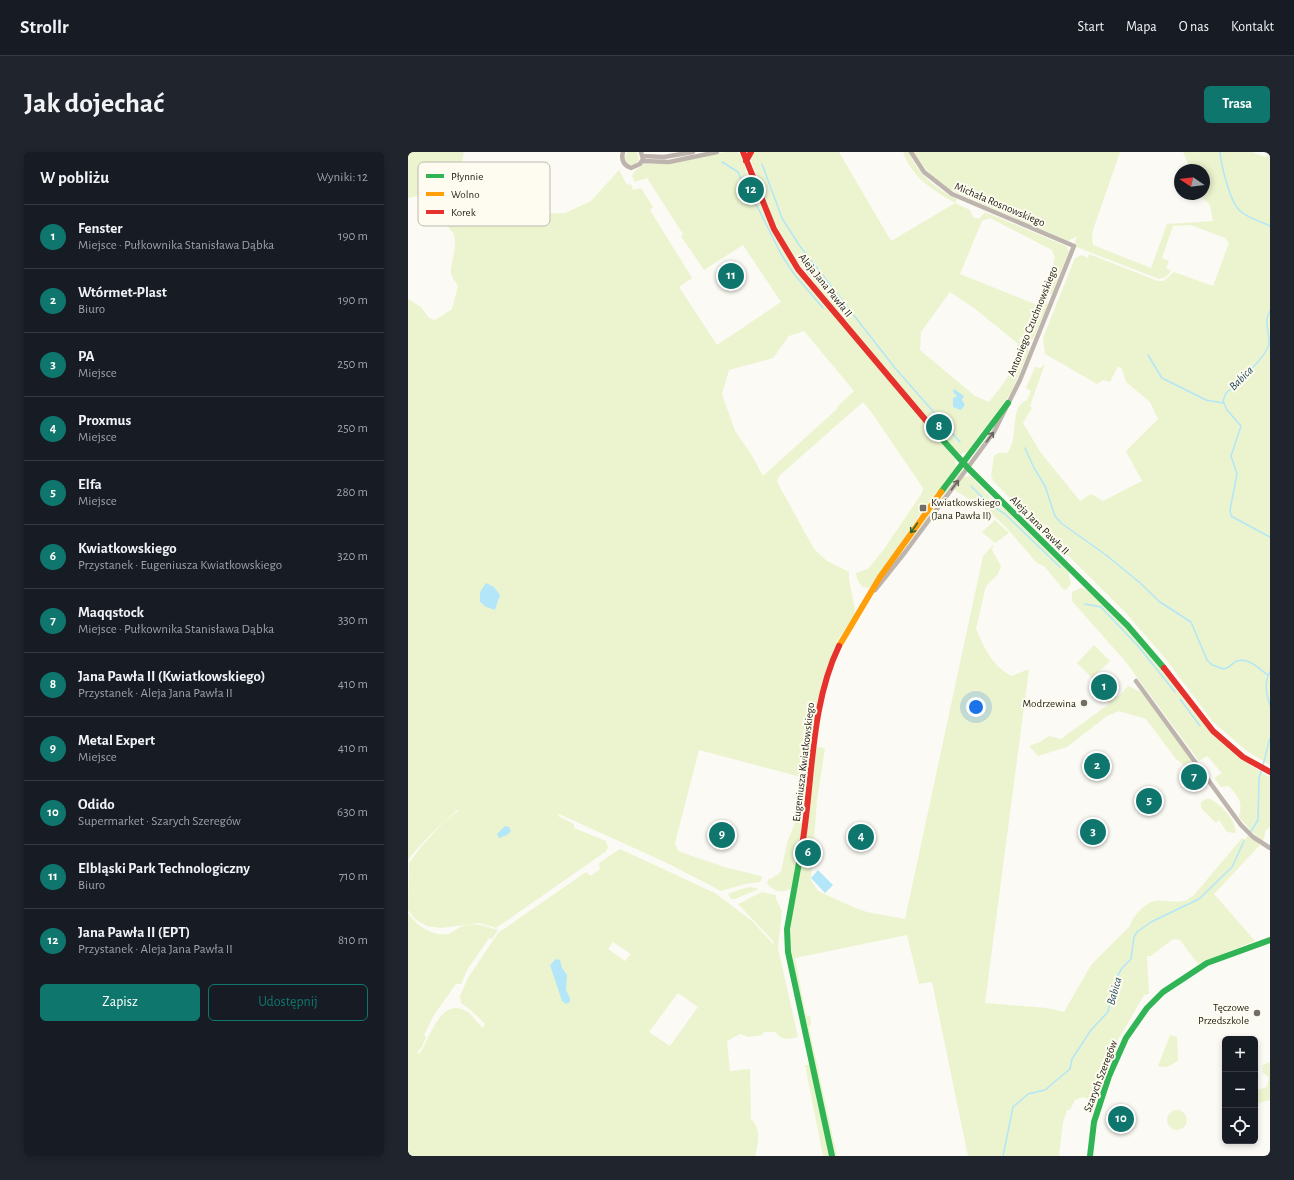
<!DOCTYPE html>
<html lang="pl">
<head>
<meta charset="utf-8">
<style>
	:root { --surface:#171b24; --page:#20242c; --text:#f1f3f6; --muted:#9ea1a6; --line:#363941; --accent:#0f766e }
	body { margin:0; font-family:"Alegreya Sans",sans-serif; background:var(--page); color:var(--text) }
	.controls { position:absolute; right:12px; bottom:12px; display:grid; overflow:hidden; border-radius:6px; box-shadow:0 2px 6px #0003 }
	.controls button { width:36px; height:36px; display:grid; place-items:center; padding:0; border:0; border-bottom:1px solid var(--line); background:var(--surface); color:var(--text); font:20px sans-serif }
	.compass { position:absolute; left:766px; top:12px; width:36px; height:36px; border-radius:50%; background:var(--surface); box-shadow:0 2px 6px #0003; rotate:283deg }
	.you { position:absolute; left:568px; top:555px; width:14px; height:14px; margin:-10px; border:3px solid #fff; border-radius:50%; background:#1a73e8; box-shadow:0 0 0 6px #1a73e833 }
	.badge { display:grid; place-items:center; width:26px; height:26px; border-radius:50%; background:var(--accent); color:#fff; font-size:13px; font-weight:700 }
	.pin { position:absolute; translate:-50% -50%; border:2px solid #fff; box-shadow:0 1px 4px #0006 }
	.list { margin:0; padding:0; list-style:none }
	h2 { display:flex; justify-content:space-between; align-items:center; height:52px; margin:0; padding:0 16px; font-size:17px }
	h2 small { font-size:13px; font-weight:400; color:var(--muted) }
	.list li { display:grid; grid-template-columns:26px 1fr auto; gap:12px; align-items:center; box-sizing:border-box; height:64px; padding:0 16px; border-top:1px solid var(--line) }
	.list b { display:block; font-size:15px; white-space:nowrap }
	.list p { margin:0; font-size:13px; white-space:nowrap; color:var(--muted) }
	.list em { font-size:13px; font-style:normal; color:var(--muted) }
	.actions { display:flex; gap:8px; padding:12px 16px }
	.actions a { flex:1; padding:9px 0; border:1px solid var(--accent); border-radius:6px; text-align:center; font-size:14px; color:var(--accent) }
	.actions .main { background:var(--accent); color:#fff }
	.icon { flex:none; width:22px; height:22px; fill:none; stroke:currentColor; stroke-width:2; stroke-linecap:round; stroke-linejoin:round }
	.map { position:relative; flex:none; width:862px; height:1004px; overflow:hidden; border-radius:6px }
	header { display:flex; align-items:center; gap:24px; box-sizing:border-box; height:56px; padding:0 20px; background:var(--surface); border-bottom:1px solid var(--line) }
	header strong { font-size:19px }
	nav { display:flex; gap:22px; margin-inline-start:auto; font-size:14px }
	.intro { display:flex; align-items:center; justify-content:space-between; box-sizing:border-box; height:96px; padding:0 24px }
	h1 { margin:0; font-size:28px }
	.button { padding:10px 18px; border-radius:6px; background:var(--accent); color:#fff; font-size:14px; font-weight:700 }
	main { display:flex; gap:24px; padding:0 24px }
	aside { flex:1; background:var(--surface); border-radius:6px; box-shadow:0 2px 6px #0003 }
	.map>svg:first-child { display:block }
</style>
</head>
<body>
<header>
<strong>Strollr</strong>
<nav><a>Start</a><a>Mapa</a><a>O nas</a><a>Kontakt</a></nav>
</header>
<div class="intro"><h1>Jak dojechać</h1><a class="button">Trasa</a></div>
<main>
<aside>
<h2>W pobliżu<small>Wyniki: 12</small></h2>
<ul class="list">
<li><span class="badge">1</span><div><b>Fenster</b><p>Miejsce · Pułkownika Stanisława Dąbka</p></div><em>190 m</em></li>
<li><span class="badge">2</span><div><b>Wtórmet-Plast</b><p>Biuro</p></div><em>190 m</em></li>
<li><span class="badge">3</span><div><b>PA</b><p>Miejsce</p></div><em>250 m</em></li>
<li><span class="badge">4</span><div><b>Proxmus</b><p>Miejsce</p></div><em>250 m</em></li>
<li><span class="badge">5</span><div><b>Elfa</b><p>Miejsce</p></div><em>280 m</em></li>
<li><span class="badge">6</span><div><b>Kwiatkowskiego</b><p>Przystanek · Eugeniusza Kwiatkowskiego</p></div><em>320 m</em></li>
<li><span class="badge">7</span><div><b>Maqqstock</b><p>Miejsce · Pułkownika Stanisława Dąbka</p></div><em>330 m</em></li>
<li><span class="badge">8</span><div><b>Jana Pawła II (Kwiatkowskiego)</b><p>Przystanek · Aleja Jana Pawła II</p></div><em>410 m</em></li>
<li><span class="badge">9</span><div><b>Metal Expert</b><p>Miejsce</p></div><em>410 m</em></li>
<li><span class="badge">10</span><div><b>Odido</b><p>Supermarket · Szarych Szeregów</p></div><em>630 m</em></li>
<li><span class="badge">11</span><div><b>Elbląski Park Technologiczny</b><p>Biuro</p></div><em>710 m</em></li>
<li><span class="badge">12</span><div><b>Jana Pawła II (EPT)</b><p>Przystanek · Aleja Jana Pawła II</p></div><em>810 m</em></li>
</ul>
<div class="actions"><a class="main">Zapisz</a><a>Udostępnij</a></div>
</aside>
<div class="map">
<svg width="862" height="1004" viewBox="0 0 862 1004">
	<rect width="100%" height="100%" fill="#fbfaf4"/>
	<path fill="#ecf4cf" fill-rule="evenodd" d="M217 6a7 7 0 1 1 14 0a7 7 0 1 1-14 0Z
		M0,0H56L48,37L75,63L157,61L183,49L211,18L219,33L223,32L225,38L233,36L245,55L242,58L284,126L271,135L309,193L373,150L335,93L296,118L273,84L275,82L239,26L227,30L224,24L227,19L236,12H263L317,0H329C335,5 337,15 339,23L337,24L342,39L351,50L367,85L388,118L547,307L548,317L512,362L464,435C453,438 449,430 448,421L460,417L476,397L514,341L515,336L464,261L455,250L371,324L369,330L406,397L419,409L441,420V428L446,452L447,462L431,486L414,529L395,669L384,735C378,743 363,739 359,731L361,726L363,727L373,720L379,691L388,668L393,625L291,598L267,691L270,699L316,715L353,724L354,726L352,730L337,732L313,739L257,710L151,662L150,664L166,672V676L198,689L200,696L197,700L88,776L72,771L33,776L19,774L7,767L0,758L1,711L12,696L36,670L50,659L49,658C29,676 17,687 0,708V147L13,155L21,166L27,168L44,157L50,134C48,130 44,126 43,122C42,110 51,93 45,81L33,66L28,54L13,43L0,46ZM396,179L446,239L430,254L429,257L355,324L343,302L327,279L314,242L321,218L365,206L381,184ZM86,435L91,447L87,458L78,455L72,450Z
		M346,0H431L483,89L547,51C524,37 505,27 495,0H501C509,21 529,38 549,47L547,51L562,58L565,65L571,67L577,60L658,94L661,99L644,142H636L647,106L644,98L582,66L574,69L552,122L632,154L635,147L639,150L640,153L625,187L618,188L613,185L611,188L619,194L621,199L603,241L560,299L553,302C539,296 531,275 519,265L410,136L385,104L363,64L344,11L343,7ZM542,140L566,156L609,191C614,211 593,235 581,250L567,244L512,198L513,180Z
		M505,0H712L684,81L685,93L743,116L759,72L805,69L802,53L791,42H796V18H783L775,0H844L857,5L862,0V613L840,600L805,570L757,506L717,460L584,328L585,327L583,324L586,304L590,301H599C612,286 600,255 619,248L623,239L618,236L627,215L632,216L637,212L622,254L624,256L615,271L633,301L672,349L683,342L695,349L734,329L718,299L750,267L742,250L718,230L714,217L710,214L702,230L695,228L689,232L637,202L635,186L667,106L674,103L680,106L681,102L750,129H756L766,120L805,134L821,91L817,86L783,73L765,74L754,106L761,109L758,116L763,119L758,125L751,127L666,94L669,84L660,89L540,37L521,21Z
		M553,318H555L467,436L510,372Z
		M561,324L565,326L581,344L598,358L660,419L663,432L658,438L655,437L636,414L629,411L596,373L580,359L545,337L555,325Z
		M587,368L601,381L586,392L584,398L593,414L590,422L578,434L568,477C576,496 585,515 604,524L621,517L577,851L639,856L656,860L683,813L722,774C725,764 737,750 748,749C764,747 771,755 786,743L834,686L837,688L840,683L852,693L806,742L847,789L790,812L772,788L765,787L743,804H739L741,842L736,843L710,888L691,933L687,932L681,947L675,945L667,948L662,958H659L655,970L651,1004H560L524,830L511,832L499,783L387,806L398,863L402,864L403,872L401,875L429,1004H415L397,913H404L379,789L407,595L417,596L409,648L403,728L410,739L445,755L459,760L497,767L575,404L587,391L574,380Z
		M673,436L679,438C701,459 724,481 743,504C784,554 802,593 862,625V675L858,678L855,689L843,679L831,665C835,649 831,646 821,634L813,635L806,626L814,621L799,604L791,609L717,509L664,449V440Z
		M686,493L702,509L684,526L669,511Z
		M720,534L733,540L787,613L785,615L777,614L768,607L738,567L711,559L699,564L659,595L630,604L621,594L632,590L641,584L653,587L701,552L698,547L711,544Z
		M798,647H803C814,654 828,668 828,681L819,680L811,668L808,671L793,656V650Z
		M212,697L307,741L344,769L365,792L366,790L330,752L354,740L368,743V747L374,759L370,796L390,885C379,887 375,889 367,880H356L354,883L341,885L332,882L319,889L322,919L342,917L343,967C354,977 350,991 347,1004H0V761C8,773 27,787 43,781C48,778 52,774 59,773C70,771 80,775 90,778L84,787L81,786L59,818L53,832H48L26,863L16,883L18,885L14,895L9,900L11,902C22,888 32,842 60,860C65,864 70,872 75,876L77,872L65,860L53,851L52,844L60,826L90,781L178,720L183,724L192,717L191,711ZM205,790L223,802L217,809L200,797ZM270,841L290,855L262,894L241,880Z
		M342,735L351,737L327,747H323L320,742L333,737Z
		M762,883L769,885L770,908C764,913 759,917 750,914Z
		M862,910V948L847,952V939L859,935L861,925L854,920L855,913Z
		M759 968a10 10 0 1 1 20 0a10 10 0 1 1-20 0Z"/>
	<path fill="#b2e6f8" d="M546,237L556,244L554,248L557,253L553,258L545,255V246L549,244L545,240Z
		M78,431L86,435L92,443L87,458L78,455L72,450V440Z
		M97,674L101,675L103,679L99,683L91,686L89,682Z
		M410,718L425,733L417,741L403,726Z
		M148,807L152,808L154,816L159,823L158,838L162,846V850L158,852L154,849L142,813Z"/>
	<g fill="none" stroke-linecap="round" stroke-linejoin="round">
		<path stroke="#b2e6f8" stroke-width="1.5" d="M812,0C813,13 822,49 831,58C839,66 852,69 862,74
			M314,10L330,20L339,40L349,54L373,102L386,122L415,156
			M354,12L374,66L391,93L487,216L552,290
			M862,159C855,169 862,181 861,192C859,204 828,233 818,241L815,249L819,258L833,274L823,304L829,322L822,358L823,364L862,385
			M740,203L754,226L798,248L815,251
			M617,296L625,314L637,334L647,364L653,371L698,403L731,430L752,450L783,470L799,508L804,513L816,517C822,516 824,511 829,509C841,505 852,518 860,523
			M563,334L581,352L597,362L652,415
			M677,452L693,455L730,494L767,540
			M862,520C856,529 858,543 862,553
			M772,547L792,574
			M855,613L862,586
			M843,679L850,668L851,626L854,617
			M595,1004L605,955L620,942L637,938L662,917L664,907L683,878L700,860L707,828L714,816L723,807L726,785L729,780L743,770L791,747L824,715L836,689"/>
		<path stroke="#bdb4ad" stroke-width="4.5" d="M215,0C213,7 215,13 223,16L232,12L235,7L233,0
			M235,4L256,5L285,0
			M234,9L261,10L309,0
			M467,438L498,399L586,280L612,228L666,94L544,42L516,20L503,0
			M728,529L833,673L845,685L862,696"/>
		<path stroke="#30b455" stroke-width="6" d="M532,285L560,316L720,474L756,516
			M533,340L600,251
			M394,694L379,777L380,800L424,1004
			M682,1004L686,970L701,924L718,886L739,856L755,840L799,811L862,788"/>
		<path stroke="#ff9f0a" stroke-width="6" d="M431,494L472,425L533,340"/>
		<path stroke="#e5322d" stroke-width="6" d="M335,0L366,77L390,117L532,285
			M338,9L343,0
			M756,516L805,579L835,605L862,620
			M394,694C405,628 402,554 431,494"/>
	</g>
	<defs><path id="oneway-shaft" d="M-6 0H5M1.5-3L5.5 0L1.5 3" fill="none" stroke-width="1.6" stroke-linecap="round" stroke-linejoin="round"/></defs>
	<g stroke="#69645c">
		<use href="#oneway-shaft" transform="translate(582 285) rotate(-54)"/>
		<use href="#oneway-shaft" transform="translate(547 333) rotate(-53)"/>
	</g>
	<use stroke="#2a6434" href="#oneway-shaft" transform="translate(506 376) rotate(125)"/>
	<g fill="#706e66" stroke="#fefbf1" stroke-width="1.5">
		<rect x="511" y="352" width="8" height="8" rx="2"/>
		<circle cx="676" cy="551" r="4"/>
		<circle cx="849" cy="861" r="4"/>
	</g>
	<g text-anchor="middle" stroke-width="4" stroke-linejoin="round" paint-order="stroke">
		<g font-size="11" fill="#252319" stroke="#fefbf1">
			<text transform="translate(592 52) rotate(23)" y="4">Michała Rosnowskiego</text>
			<text transform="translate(418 133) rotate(51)" y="4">Aleja Jana Pawła II</text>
			<text transform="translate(624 169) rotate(-68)" y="4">Antoniego Czuchnowskiego</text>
			<text transform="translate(632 373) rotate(45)" y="4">Aleja Jana Pawła II</text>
			<text transform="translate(395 610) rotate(-83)" y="4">Eugeniusza Kwiatkowskiego</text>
			<text transform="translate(692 924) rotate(-69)" y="4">Szarych Szeregów</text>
		</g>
		<g font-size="11" fill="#252319" stroke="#fefbf1" text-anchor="end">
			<text x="523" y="354" text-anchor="start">Kwiatkowskiego<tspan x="523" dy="13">(Jana Pawła II)</tspan></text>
			<text x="668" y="555">Modrzewina</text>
			<text x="841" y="859">Tęczowe<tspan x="841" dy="13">Przedszkole</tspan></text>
		</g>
		<g font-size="12" font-style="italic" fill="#1d4957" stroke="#fefbf1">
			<text transform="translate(833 226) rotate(-45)" y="4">Babica</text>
			<text transform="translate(706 839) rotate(-74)" y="4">Babica</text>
		</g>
	</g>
	<rect x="10" y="10" width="132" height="64" rx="6" fill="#fefbf1" stroke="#bdbab0" stroke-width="1"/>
	<rect x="18" y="22" width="18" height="4" fill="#30b455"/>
	<rect x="18" y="40" width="18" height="4" fill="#ff9f0a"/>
	<rect x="18" y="58" width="18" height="4" fill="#e5322d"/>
	<g font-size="11" fill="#252319">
		<text x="43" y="28">Płynnie</text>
		<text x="43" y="46">Wolno</text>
		<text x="43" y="64">Korek</text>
	</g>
</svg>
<div class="controls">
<button>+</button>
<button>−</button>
<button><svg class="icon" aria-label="locate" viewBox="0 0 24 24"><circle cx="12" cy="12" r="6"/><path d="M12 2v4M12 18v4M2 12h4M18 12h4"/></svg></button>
</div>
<svg class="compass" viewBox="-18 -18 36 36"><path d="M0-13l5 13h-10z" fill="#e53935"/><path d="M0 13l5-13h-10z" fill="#9ea1a6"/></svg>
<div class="you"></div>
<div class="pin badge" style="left:696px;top:535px">1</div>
<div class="pin badge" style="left:689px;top:614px">2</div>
<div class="pin badge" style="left:685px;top:680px">3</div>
<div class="pin badge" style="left:453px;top:685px">4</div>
<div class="pin badge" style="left:741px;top:649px">5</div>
<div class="pin badge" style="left:400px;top:701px">6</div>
<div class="pin badge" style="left:786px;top:625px">7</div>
<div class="pin badge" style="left:531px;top:275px">8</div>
<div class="pin badge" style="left:314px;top:683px">9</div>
<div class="pin badge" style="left:713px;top:967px">10</div>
<div class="pin badge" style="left:323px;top:124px">11</div>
<div class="pin badge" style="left:343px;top:38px">12</div>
</div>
</main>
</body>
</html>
